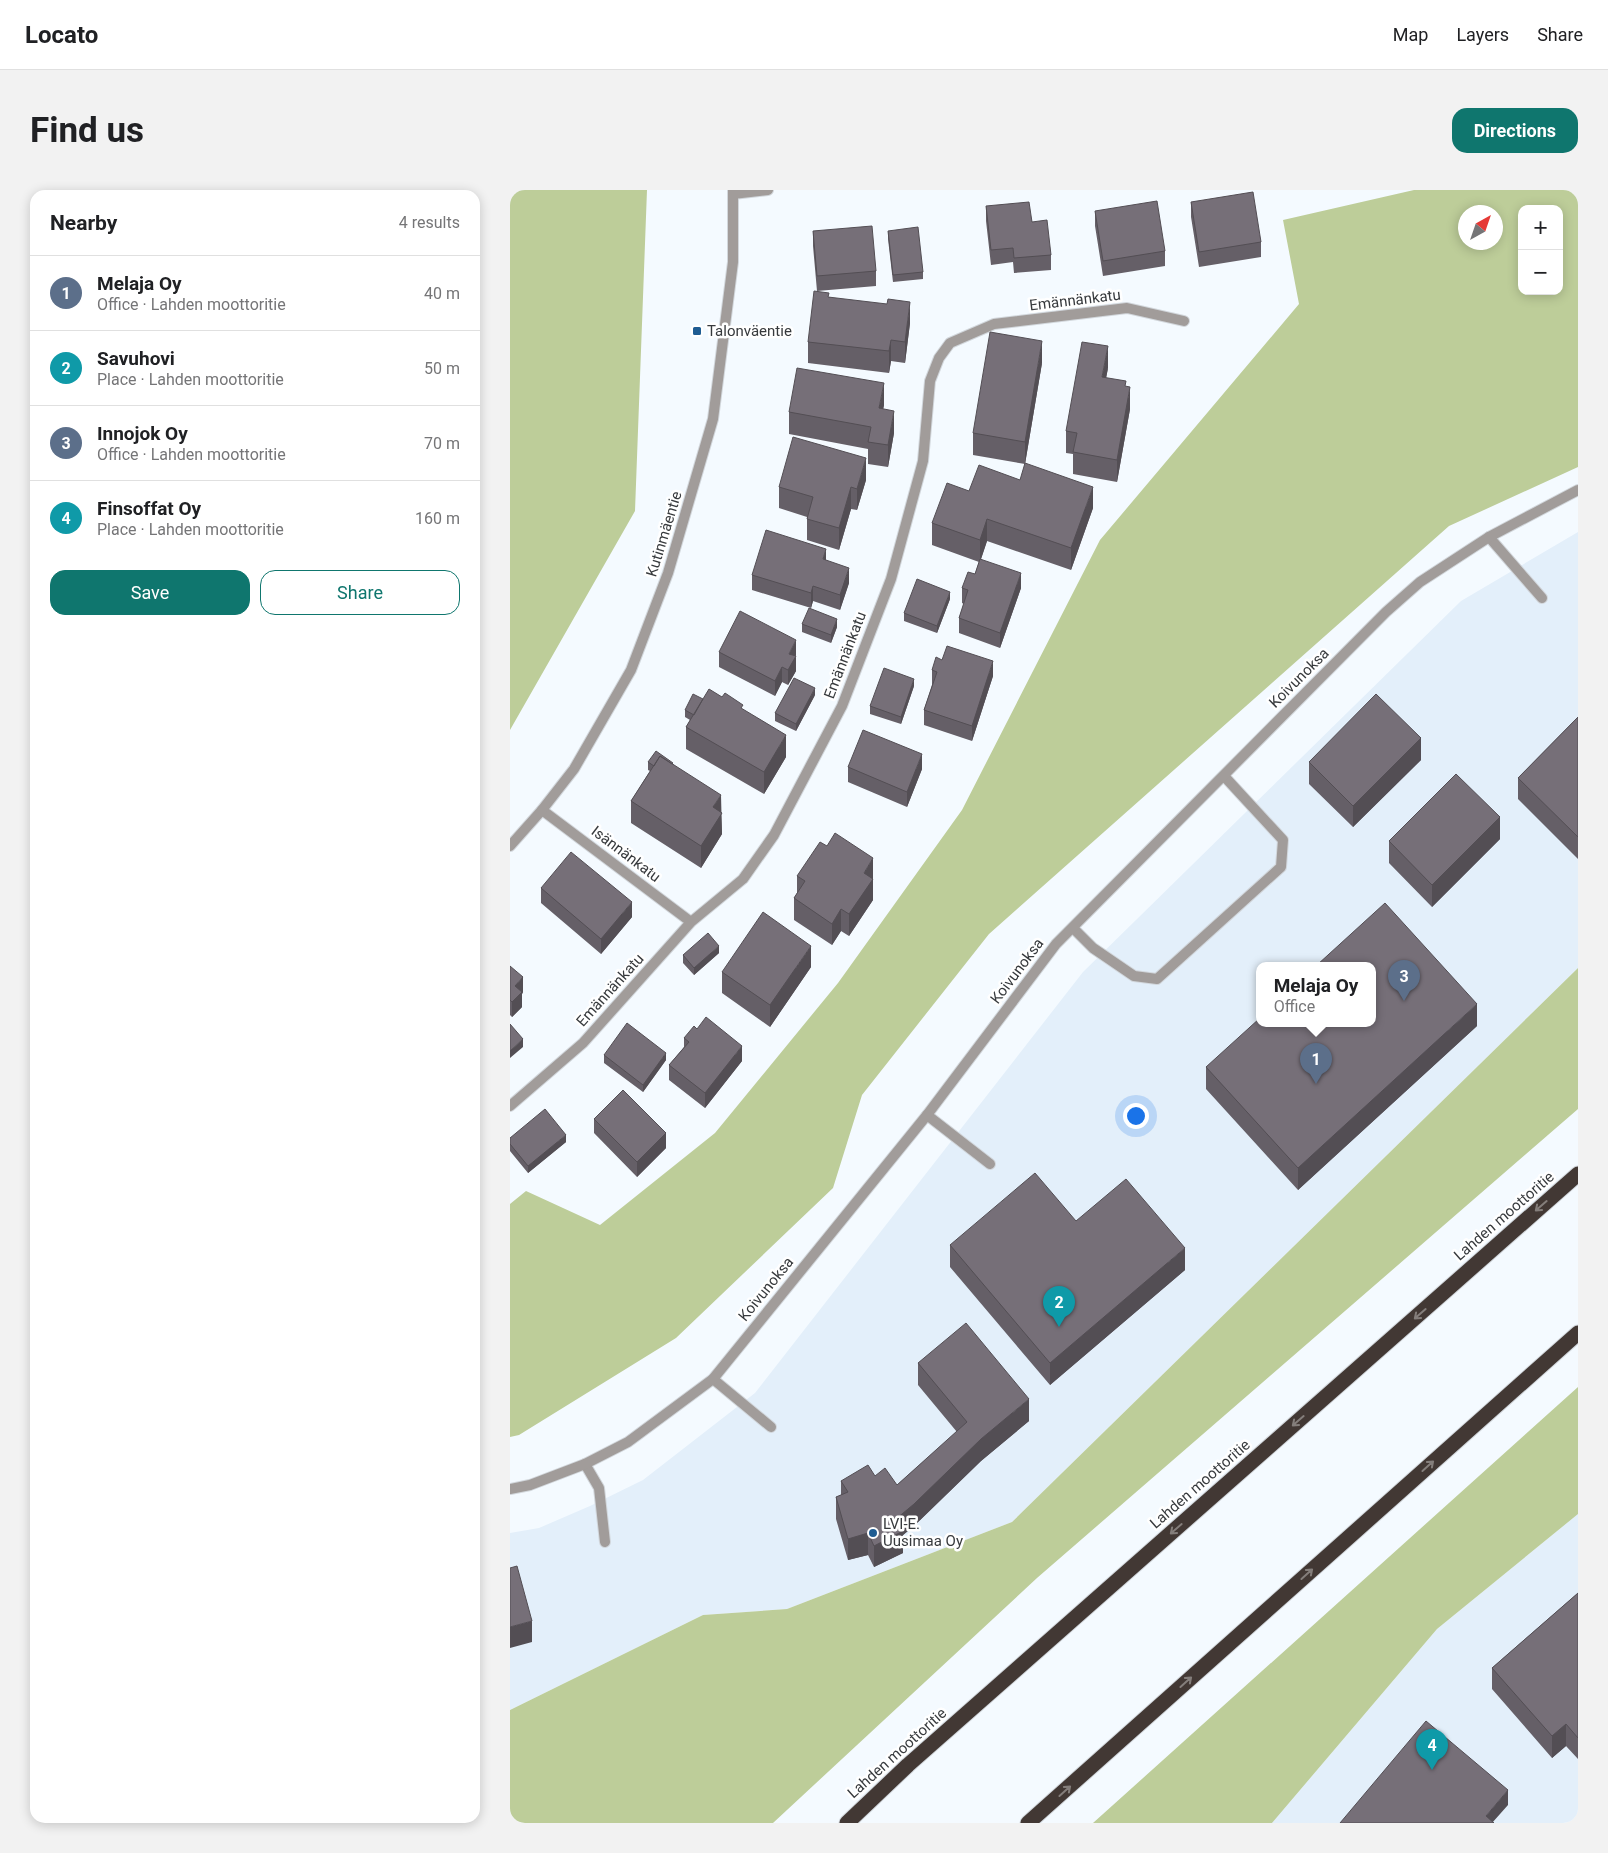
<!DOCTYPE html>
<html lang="en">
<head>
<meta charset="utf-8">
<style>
	:root { --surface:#fff; --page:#f2f2f2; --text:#202124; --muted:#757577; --line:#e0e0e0; --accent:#0f766e }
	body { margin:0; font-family:Roboto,sans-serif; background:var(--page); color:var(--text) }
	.controls { position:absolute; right:15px; top:15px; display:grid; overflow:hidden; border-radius:10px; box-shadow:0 2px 12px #0003 }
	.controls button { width:45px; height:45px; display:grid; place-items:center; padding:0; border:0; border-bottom:1px solid var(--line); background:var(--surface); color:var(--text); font:25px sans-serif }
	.compass { position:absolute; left:948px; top:15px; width:45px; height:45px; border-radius:50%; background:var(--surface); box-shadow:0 2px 12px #0003; rotate:40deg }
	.you { position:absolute; left:625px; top:925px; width:18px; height:18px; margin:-12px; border:4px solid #fff; border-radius:50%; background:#1a73e8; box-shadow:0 0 0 8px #1a73e833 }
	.badge { display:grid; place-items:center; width:32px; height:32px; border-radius:50%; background:var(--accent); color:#fff; font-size:16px; font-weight:700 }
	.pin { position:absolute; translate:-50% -41px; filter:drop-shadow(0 1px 2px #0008) }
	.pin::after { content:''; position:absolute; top:26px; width:18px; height:15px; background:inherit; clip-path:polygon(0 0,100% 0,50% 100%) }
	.popup { position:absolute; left:746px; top:772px; width:120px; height:65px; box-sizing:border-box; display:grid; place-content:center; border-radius:10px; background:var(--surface); filter:drop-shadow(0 1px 4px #0005); font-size:16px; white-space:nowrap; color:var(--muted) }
	.popup b { font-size:19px; color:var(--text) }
	.popup::after { content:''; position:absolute; left:50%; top:100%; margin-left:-10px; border:10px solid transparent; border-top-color:var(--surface) }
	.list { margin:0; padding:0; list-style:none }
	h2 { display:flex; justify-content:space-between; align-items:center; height:65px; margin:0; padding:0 20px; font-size:21px }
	h2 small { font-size:16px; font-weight:400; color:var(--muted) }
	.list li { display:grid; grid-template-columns:32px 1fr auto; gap:15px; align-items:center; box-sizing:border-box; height:75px; padding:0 20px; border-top:1px solid var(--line) }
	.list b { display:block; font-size:19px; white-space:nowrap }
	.list p { margin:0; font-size:16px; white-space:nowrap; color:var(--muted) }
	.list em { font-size:16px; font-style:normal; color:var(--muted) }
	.actions { display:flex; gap:10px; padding:15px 20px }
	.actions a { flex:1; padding:11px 0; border:1px solid var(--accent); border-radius:15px; text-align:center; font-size:18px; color:var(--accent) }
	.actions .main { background:var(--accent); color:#fff }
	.map { position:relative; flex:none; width:1068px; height:1633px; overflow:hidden; border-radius:15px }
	header { display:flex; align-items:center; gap:30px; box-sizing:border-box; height:70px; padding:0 25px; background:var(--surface); border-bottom:1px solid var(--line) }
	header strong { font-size:24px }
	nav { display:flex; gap:28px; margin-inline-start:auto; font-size:18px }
	.intro { display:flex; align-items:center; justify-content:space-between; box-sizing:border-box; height:120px; padding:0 30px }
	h1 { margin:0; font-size:35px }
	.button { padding:12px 22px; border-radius:15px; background:var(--accent); color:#fff; font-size:18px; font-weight:700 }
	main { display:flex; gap:30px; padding:0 30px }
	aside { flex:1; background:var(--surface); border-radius:15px; box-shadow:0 2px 12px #0003 }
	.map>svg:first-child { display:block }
</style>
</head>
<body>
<header>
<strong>Locato</strong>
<nav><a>Map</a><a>Layers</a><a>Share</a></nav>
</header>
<div class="intro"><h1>Find us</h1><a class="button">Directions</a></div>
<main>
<aside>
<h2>Nearby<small>4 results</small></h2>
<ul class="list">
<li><span class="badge" style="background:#5c6f8a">1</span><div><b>Melaja Oy</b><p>Office · Lahden moottoritie</p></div><em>40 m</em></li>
<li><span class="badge" style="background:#0f9aa8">2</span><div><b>Savuhovi</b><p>Place · Lahden moottoritie</p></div><em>50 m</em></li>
<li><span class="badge" style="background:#5c6f8a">3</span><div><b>Innojok Oy</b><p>Office · Lahden moottoritie</p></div><em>70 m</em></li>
<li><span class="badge" style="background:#0f9aa8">4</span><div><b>Finsoffat Oy</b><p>Place · Lahden moottoritie</p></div><em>160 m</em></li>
</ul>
<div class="actions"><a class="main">Save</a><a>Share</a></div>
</aside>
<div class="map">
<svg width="1068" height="1633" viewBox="0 0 1068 1633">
	<rect width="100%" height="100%" fill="#f4faff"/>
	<path fill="#e3effa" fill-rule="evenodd" d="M1068,342V778L502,1332L277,1419L193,1425L0,1520V1343L29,1338L80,1316L133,1290L245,1203L573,782L951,411ZM750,775H862V833H750Z
		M1068,1324V1633H762L927,1439Z"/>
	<path fill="#bdcd99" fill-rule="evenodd" d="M0,0H137L125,321L0,540Z
		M904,0H1068V277L939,336L479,744L352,905L323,998L166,1148L9,1245L0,1247V1014L16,1001L90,1035L205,943L328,793L452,620L590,350L789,114L773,30ZM1012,19H1049V101H1012ZM986,22V52H956V22Z
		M1068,778V919L527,1388L263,1633H0V1520L193,1425L277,1419L502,1332Z
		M1068,1197V1324L927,1439L762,1633H583Z"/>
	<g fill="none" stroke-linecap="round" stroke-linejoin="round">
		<g stroke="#d2d7dc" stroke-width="12">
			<path id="service" d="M979,347L1032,408
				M563,738L583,758L624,786L647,789L771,677L773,650L714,586
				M417,925L480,974
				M203,1189L261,1237
				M75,1274L89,1298L95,1352"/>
		</g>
		<g stroke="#d2d7dc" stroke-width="12">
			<path id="minor" d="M223,4L258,0
				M32,620L181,732
				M0,916L73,853L181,732L233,689L264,645L332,516L381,389L413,271L420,191L429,168L440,153L484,134L617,118L674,131
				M0,1299L20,1295L75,1274L118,1252L203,1189L417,925L546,754L876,422L910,392L979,347L1068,300"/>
		</g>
		<g stroke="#d2d7dc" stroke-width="12">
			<path id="tertiary" d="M0,656L32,620L64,579L121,480L158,383L203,229L223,72V0"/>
		</g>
		<g stroke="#d2d7dc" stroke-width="17">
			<path id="motorway" d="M337,1633L398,1575L1068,984
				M518,1633L1068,1143"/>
		</g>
		<use href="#service" stroke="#a19c9a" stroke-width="10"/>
		<use href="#minor" stroke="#a19c9a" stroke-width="10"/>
		<use href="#tertiary" stroke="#a19c9a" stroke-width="10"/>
		<use href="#motorway" stroke="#423834" stroke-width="15"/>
	</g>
	<path fill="#655f67" d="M681,12L751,52V67L689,77L681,27Z
		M476,16L522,32L541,65V80L504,83L503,72L481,75L476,31Z
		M585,21L655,61V76L593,86L585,36Z
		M303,41L366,81V96L307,101L303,56Z
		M378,41L413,82V89L383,92L378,49Z
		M319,107L400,133L395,173L381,171L379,183L298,173V152Z
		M532,173L515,274L463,265V243Z
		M598,178L596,188L616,197L620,219L607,292L563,284V264L556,263V241Z
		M374,215L373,219L384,243L378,277L358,274V259L279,244V222Z
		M356,290L347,320L341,319L329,360L297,350V327L269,318V297Z
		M459,301L583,318L561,380L477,351L471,369L511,398L490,458L449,443V428L454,414L452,413V398L465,384L469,372L422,355V333Z
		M316,370L339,393L330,420L303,411L301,418L242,400V385Z
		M440,409L427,443L394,431V423Z
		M292,434L327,437L321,453L292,442Z
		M209,462L286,465L285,466L286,481L278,495L272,492L265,506L209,477Z
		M432,470L483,486L462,551L414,535V520L422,495V480Z
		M404,496L391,534L360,524V516Z
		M305,505L286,541L265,531V523Z
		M193,509L233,520L276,567L254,604L176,559V537L180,530L175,527V520Z
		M1068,527V669L1008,609V588Z
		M911,570L843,637L799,594V572Z
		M138,572L163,574L211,622L212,644L191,678L121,633V611L140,581L138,580Z
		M338,577L412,579L397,617L338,592Z
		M990,649L922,717L879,673V651Z
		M287,686L363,690V710L339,746L331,741L322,755L284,730V708L287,703Z
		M31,698L122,727L91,764L31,713Z
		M209,763L184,785L173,773V765Z
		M0,776L13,802L12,804V817L2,827L0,825Z
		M301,777L260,837L212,803V782Z
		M967,836L788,1000L696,899V877Z
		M187,839L232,871L195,918L159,890V875L174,857V848Z
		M94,865L156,870L133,902L94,873Z
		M84,929L156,958L127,987L84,943Z
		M0,948L56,952L18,983L0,961Z
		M566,1031L675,1080L540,1195L440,1077V1055Z
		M408,1173L519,1231L471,1271L404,1336L393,1345V1363L364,1377L358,1365L338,1370L326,1329V1307L331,1305V1291L365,1286L387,1295L447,1242L408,1195Z
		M1068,1403V1569L1056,1556L1042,1568L982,1499V1478Z"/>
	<path fill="#534e54" d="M400,112V133L395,173V152Z
		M381,150V171L379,183V161Z
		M532,151V173L515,274V252Z
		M598,156V178L592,209V187Z
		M374,193V215L369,240V218Z
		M620,197V219L607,292V270Z
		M384,221V243L378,277V255Z
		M356,268V290L347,320V299Z
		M341,297V319L329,360V338Z
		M583,297V318L561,380V358Z
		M477,329V351L470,372V350Z
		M316,359V374L313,369Z
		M339,378V393L330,420V405Z
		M511,383V398L490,458V443Z
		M303,396V411L301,418V403Z
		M440,402V409L427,443V436Z
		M327,429V437L321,453V445Z
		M286,450V465L279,479V464Z
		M286,466V481L278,495V480Z
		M483,471V486L462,551V536Z
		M272,477V492L265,506V491Z
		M404,489V496L391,534V527Z
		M305,498V505L286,541V534Z
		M276,545V567L254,604V582Z
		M911,548V570L843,637V616Z
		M412,564V579L397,617V602Z
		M211,605L212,644L191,678V656L203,617Z
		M990,627V649L922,717V695Z
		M363,668V710L339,746V724L354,683Z
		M122,712V727L91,764V749Z
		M331,719V741L322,755V734Z
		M209,756V763L184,785V778Z
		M301,756V777L260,837V815Z
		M13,787V802L12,804V817L2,827V812L5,796Z
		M967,814V836L788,1000V978Z
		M13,849V857L0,868V861Z
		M232,856V871L195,918V903Z
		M156,863V870L133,902V895Z
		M156,943V958L127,987V972Z
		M56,945V952L18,983V976Z
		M675,1058V1080L540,1195V1173Z
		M519,1209V1231L471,1271L404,1336L393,1345V1363L364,1377V1356L386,1329L471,1249Z
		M358,1343V1365L338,1370V1349Z
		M22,1431V1452L0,1458V1437Z
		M1056,1534V1556L1042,1568V1546Z
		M998,1600V1615L982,1633L976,1626Z"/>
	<path fill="#766f78" stroke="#534e54" d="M743,2L751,52L689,62L681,12Z
		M647,11L655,61L593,71L585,21Z
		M519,12L522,32L537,30L541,65L504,68L503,58L481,60L476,16Z
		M362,36L366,81L307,86L303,41Z
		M408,37L413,82L383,85L378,41Z
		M304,101L319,103L318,107L377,114L378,109L400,112L395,152L381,150L379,161L298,152Z
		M480,142L532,151L515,252L463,243Z
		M572,152L598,156L592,187L616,191L615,196L620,197L607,270L563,262L567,243L556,241Z
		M287,178L374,193L369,218L384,221L378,255L358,252L361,237L279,222Z
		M283,247L356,268L347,299L341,297L329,338L297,329L303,307L269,297Z
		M515,273L583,297L561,358L477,329L470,350L422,333L437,293L459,301L469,275L510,290Z
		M256,340L316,359L313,369L339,378L330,405L303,396L301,403L242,385Z
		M470,369L511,383L490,443L449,428L458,400L452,398L458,382L465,384Z
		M407,389L440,402L427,436L394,423Z
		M299,418L327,429L321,445L292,434Z
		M230,421L286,450L279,464L286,466L278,480L272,477L265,491L209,462Z
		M437,456L483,471L462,536L414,520L427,482L422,480L426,467L432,470Z
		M374,478L404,489L391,527L360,516Z
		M284,488L305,498L286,534L265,523Z
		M199,499L212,507L215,503L233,515L231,518L276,545L254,582L176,537Z
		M183,504L193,509L184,525L175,520Z
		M866,504L911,548L843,616L799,572Z
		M1068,527V647L1008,588Z
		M353,540L412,564L397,602L338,577Z
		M146,561L163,573L162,574L150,566L144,576L138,572Z
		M150,566L211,605L203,617L212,623L191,656L121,611Z
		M946,584L990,627L922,695L879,651Z
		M325,643L363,668L354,683L363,689L339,724L331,719L322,734L284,708L295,691L287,686L310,652L317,656Z
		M61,662L122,712L91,749L31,698Z
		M875,713L967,814L788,978L696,877L750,828V833H862V775H807Z
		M253,722L301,756L260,815L212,782Z
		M198,743L209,756L184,778L173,765Z
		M0,776L13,787L5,796L12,802L2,812L0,810Z
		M196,827L232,856L195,903L159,875L179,852L174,848L184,836L187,839Z
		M117,833L156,863L133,895L94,865Z
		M0,834L13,849L0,861Z
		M113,900L156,943L127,972L84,929Z
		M35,919L56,945L18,976L0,954V948Z
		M525,983L566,1031L616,989L675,1058L540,1173L440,1055Z
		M456,1133L519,1209L471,1249L404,1314L386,1329L393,1341L364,1356L358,1343L338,1349L326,1307L338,1302L331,1291L358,1275L365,1286L375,1278L387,1295L457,1232L408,1173Z
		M7,1376L22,1431L0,1437V1378Z
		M1068,1403V1548L1056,1534L1042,1546L982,1478Z
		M916,1531L998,1600L976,1626L984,1633H830Z"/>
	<defs><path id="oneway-shaft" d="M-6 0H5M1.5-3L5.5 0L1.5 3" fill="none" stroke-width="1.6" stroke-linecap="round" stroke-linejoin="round" transform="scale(1.25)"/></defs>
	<g stroke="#847e7b">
		<use href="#oneway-shaft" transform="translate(1031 1016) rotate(139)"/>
		<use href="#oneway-shaft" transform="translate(910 1124) rotate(139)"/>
		<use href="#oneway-shaft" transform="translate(788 1231) rotate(139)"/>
		<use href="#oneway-shaft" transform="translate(918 1276) rotate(-42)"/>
		<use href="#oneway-shaft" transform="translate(666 1339) rotate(139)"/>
		<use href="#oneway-shaft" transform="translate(797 1384) rotate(-42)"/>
		<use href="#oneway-shaft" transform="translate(676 1492) rotate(-42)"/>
		<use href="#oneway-shaft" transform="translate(555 1601) rotate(-42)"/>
	</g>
	<g fill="#1e5c92" stroke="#fff" stroke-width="2">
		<rect x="182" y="136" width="10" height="10" rx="2.5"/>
		<circle cx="363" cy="1343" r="5"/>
	</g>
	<g text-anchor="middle" stroke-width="5" stroke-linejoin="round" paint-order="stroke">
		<g font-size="15" fill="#373a3d" stroke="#fff">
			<text transform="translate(565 110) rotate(-7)" y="5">Emännänkatu</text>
			<text transform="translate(154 344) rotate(-73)" y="5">Kutinmäentie</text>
			<text transform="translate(335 465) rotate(-69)" y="5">Emännänkatu</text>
			<text transform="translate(789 488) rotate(-45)" y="5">Koivunoksa</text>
			<text transform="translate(116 664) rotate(37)" y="5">Isännänkatu</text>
			<text transform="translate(507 781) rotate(-53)" y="5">Koivunoksa</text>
			<text transform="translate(100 800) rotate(-48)" y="5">Emännänkatu</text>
			<text transform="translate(994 1026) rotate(-41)" y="5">Lahden moottoritie</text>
			<text transform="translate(256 1099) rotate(-51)" y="5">Koivunoksa</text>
			<text transform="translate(690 1294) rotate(-41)" y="5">Lahden moottoritie</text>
			<text transform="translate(387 1563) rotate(-42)" y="5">Lahden moottoritie</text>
		</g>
		<g font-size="15" fill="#373a3d" stroke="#fff" text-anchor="start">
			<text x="197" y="146">Talonväentie</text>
			<text x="373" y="1339">LVI-E.<tspan x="373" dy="17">Uusimaa Oy</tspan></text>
		</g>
	</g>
</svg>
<div class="controls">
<button>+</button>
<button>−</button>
</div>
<svg class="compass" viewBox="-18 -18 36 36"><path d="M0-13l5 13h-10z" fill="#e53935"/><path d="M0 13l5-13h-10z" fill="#757577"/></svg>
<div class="you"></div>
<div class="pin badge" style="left:806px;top:894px;background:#5c6f8a">1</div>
<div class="popup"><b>Melaja Oy</b>Office</div>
<div class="pin badge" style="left:549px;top:1137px;background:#0f9aa8">2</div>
<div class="pin badge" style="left:894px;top:811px;background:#5c6f8a">3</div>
<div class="pin badge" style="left:922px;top:1580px;background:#0f9aa8">4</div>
</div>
</main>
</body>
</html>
